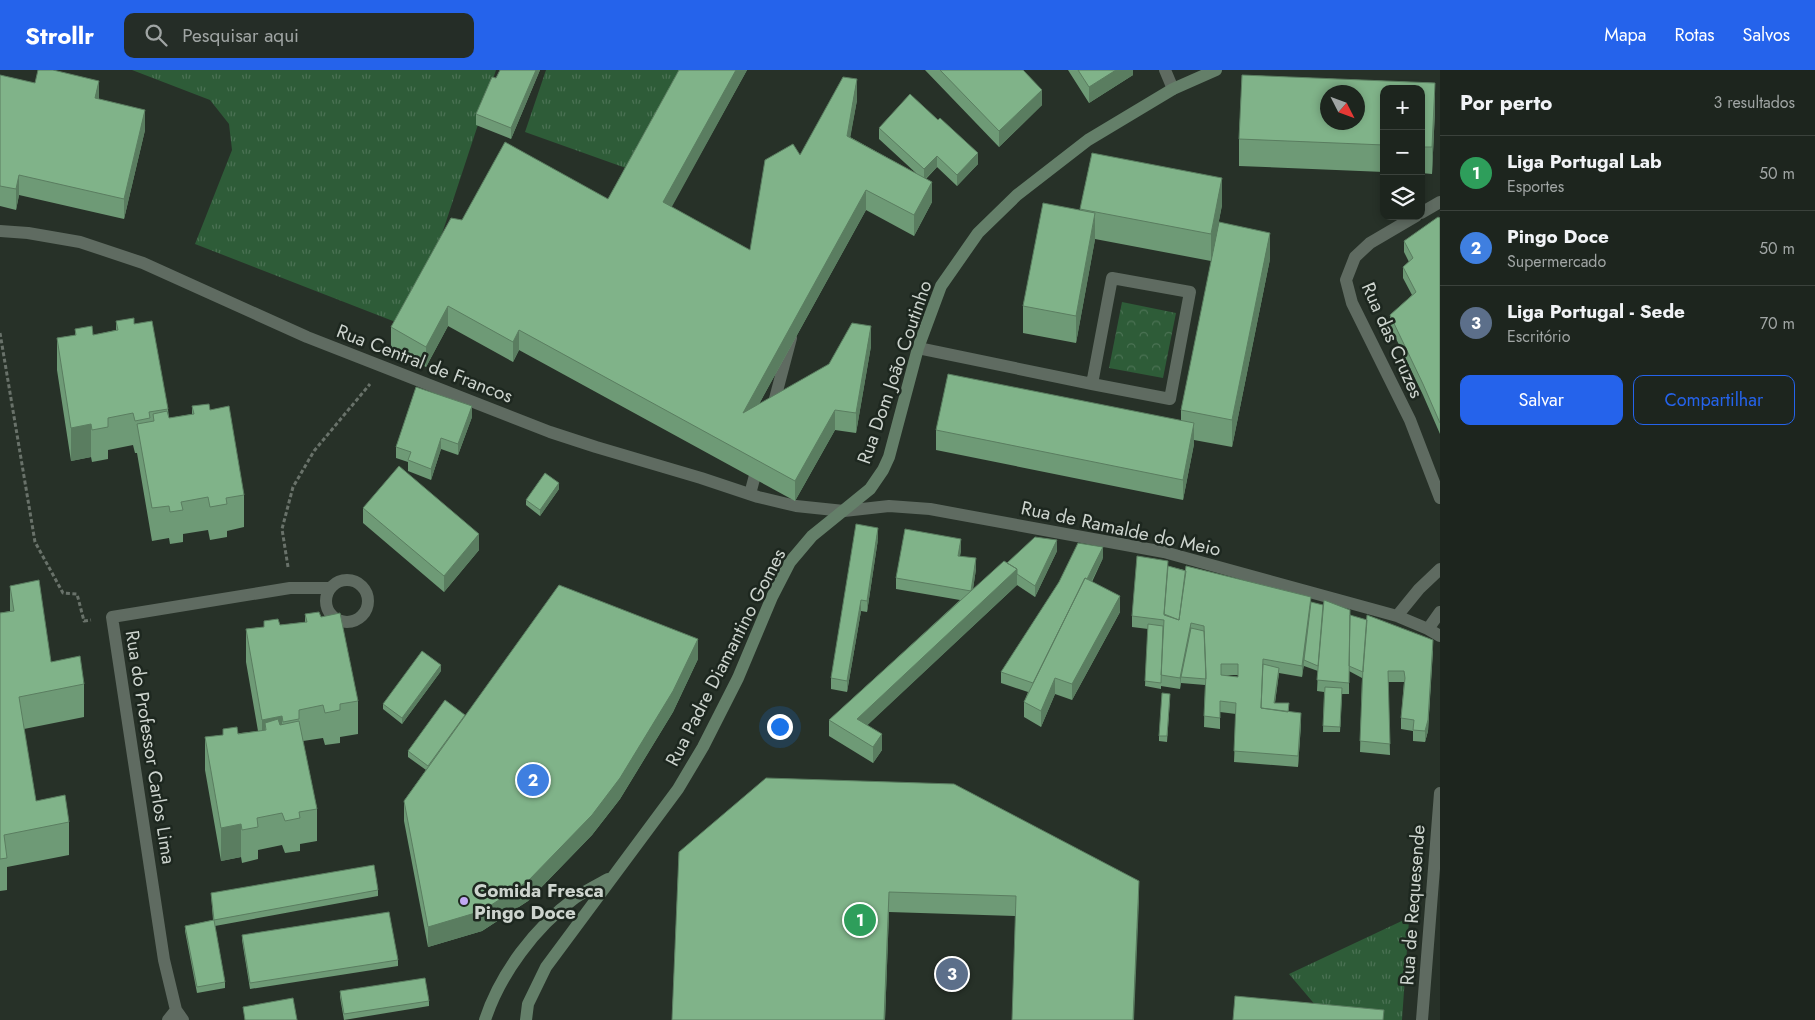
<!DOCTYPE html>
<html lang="pt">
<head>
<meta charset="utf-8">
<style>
	:root { --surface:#1d251e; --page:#252d27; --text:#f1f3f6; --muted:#a0a5a4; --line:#3b423c; --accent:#2563eb }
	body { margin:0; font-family:Jost,sans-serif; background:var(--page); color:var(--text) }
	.controls { position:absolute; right:15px; top:15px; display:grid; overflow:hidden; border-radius:10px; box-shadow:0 2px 8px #0003 }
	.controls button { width:45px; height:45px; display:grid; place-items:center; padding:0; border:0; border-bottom:1px solid var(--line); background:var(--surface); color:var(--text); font:25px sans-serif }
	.compass { position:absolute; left:1320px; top:15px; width:45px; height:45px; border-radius:50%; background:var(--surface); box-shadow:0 2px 8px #0003; rotate:132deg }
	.you { position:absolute; left:779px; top:656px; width:18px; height:18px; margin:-12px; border:4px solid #fff; border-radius:50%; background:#1a73e8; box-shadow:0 0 0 8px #1a73e833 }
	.badge { display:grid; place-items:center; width:32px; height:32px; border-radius:50%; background:var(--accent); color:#fff; font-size:16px; font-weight:700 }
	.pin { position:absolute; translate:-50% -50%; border:2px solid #fff; box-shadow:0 1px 5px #0006 }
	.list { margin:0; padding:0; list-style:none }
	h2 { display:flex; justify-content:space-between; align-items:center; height:65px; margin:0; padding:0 20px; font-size:21px }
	h2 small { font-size:16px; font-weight:400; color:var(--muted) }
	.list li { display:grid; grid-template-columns:32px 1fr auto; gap:15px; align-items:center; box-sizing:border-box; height:75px; padding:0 20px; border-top:1px solid var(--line) }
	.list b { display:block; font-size:19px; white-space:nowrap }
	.list p { margin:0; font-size:16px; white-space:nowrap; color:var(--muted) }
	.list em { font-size:16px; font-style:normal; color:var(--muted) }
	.actions { display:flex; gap:10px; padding:15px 20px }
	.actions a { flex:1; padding:11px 0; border:1px solid var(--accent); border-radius:10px; text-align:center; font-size:18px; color:var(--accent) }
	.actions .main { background:var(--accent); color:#fff }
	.icon { flex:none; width:28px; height:28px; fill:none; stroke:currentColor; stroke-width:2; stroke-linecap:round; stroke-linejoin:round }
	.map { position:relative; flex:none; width:1440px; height:950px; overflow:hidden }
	header { display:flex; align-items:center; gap:30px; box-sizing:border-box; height:70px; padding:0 25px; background:var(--accent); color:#fff }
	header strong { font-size:24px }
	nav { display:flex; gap:28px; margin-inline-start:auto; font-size:18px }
	.search { width:350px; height:45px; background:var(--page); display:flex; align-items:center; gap:12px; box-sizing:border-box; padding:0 18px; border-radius:10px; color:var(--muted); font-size:19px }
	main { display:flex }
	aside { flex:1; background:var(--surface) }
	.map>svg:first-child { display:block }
</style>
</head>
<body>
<header>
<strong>Strollr</strong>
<div class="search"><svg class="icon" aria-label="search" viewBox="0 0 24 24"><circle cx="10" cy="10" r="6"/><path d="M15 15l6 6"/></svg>Pesquisar aqui</div>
<nav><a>Mapa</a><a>Rotas</a><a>Salvos</a></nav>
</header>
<main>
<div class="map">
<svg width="1440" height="950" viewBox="0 0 1440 950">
	<defs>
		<pattern id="grass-tufts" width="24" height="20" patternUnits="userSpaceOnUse" patternTransform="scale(1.25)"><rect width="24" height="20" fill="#2e5c38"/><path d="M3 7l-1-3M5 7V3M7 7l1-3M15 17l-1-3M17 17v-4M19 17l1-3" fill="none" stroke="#4b7254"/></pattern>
		<pattern id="park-crowns" width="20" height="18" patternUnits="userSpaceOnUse" patternTransform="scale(1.25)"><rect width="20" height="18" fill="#2e5c38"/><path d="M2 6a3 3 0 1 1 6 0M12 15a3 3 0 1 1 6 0" fill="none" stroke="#4b7254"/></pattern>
	</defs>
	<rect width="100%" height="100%" fill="#273128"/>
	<path fill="url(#grass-tufts)" d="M132,0H496L411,258L195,174L232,80L229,54L210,30Z
		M546,0H687L651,107L525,62Z
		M1406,849L1409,850L1402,950H1328L1289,904Z"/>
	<path fill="url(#park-crowns)" d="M1122,232L1176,243L1163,308L1109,298Z"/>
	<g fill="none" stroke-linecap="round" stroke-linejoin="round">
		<path stroke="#69726a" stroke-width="3" stroke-dasharray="4 2.5" stroke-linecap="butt" d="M0,263L35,472L63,523L77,524L84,551L91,550
			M288,497L282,459L293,417L314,381L370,314"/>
		<path stroke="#5f6b61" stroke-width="12" d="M772,340L791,268
			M750,424L758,394"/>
		<path stroke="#5f6b61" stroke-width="12" d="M1165,0L1173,19
			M1421,143L1440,132
			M1416,146L1370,173L1355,187L1346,210L1352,233L1410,350L1440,428
			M0,161L28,163L80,172L143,193L307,267L550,362L596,377L701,408L758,427L796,436L844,441L889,436L930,439L1164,482L1397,546L1428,559L1440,566
			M918,278L1092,314L1170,329L1190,222L1112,208L1092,314
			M326 531a21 21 0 1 1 42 0a21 21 0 1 1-42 0Z
			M1397,546L1419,519L1440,499
			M1428,559L1440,542
			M168,950L176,940
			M183,950L176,940L164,890L112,547L290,518H330
			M1422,950L1440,723"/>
		<path stroke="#647f69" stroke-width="12" d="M485,950C500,904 535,857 575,828C585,821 597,815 608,809
			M526,950L528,934L546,897L678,719L703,677L738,608L772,527L790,492L812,466L870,419L883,400L889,387L918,278L941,216L978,163L1017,125L1088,70L1173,19L1216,0"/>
	</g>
	<path fill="#6e9a76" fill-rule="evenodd" d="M540,0L511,69L476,55V44L496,8Z
		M679,0H747L671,137L750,180L800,85L857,30L850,67L917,104L879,69V58L978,94L957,116L937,97L926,109L932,132L914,166L866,140L759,334L871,276L856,363L835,360L795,431L519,280L513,292L448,256L426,297L391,278V257L462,150L608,129Z
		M925,0H1023L1042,35L999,77Z
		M1068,0H1133V5L1089,33Z
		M0,5L99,29L145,60L124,149L19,125L16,140L0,136Z
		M1242,5L1435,13V40L1432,104L1421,103V19H1384V102L1239,96V69ZM1328,22H1358V52H1328Z
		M1092,83L1222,135L1211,191L1095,169L1076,273L1023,263V236L1080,140Z
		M1440,148V364L1423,325L1390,256V245L1412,225L1403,208V197L1409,192L1404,182V171Z
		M1270,189L1232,377L1194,370V374L1183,430L936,380V360L1181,351V340Z
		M116,251L134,254L168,339L169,348L192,344V336L210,340L244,425V457L227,461V467L210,470L208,460L183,464V472L170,474L169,468L152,471L137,383H135L133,375L108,380V389L92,392L91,387L71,391L57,300V268L75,265V259L93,265L116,260Z
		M472,347L458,385L441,379L431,410L408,401V392L396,388V377Z
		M559,419L540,446L526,435V430Z
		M363,438L479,480L444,522L363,453Z
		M878,469L867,542L861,541L847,622L831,619V608Z
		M961,480L960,486L976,499L973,519L1007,493L1057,481L1035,527L1017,515L867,655L882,680L873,693L829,666V650L960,530L896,519V508Z
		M1103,488L1092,512L1120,542L1072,630L1055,624L1041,657L1024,647V632L1028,622L1001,613V602Z
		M1168,496L1311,532L1350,545L1433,581L1428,661L1425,672L1413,671V661L1401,659V648L1404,612H1388L1390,685L1360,682L1362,608L1349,601V624H1342L1340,662H1323L1324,622L1317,621L1318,601L1304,596V594L1302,607L1279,603L1275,633L1289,638L1288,642L1301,654L1298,697L1234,692L1236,644L1220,642V659L1204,657L1205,615L1181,613L1180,619L1161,616V614V619L1145,616L1148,559L1132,557V546ZM1224,605H1238V607Z
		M10,516L51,592L84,614V647L24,659L36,731L69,752V785L7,797V820L0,821V543L10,541Z
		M305,544L321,547L358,631V664L340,667V673L325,675L323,668L303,671L317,739V771L300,774V781L285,783L282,775L258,780V789L242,793L241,787L221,791L205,700V667L258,661L246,592V559L305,552Z
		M698,589L673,642L620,729L592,765L528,831L482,861L428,877L404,751V731L426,700L408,687V681L465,645Z
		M441,601L402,654L383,639V634Z
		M1170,629L1167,672L1159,671V666Z
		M679,782L1139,831L1015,846L889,842L885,950H672Z
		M378,820V826L215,856L225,912V918L197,923L185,861V856L213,850L211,823Z
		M242,865L398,890V896L250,919L242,870Z
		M340,921L429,931V936L344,950L340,927Z"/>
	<path fill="#5a7d60" d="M536,0H540L511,69V58Z
		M736,0H747L663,153V132Z
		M1116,0H1133V5L1089,33V17Z
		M857,9V30L847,86V66Z
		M99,11V31L95,28Z
		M1435,13V40L1432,104V77Z
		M1042,20V35L999,77V61Z
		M145,40V60L124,149V129Z
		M978,83V94L957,116V105Z
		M937,86V97L924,110V99Z
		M19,105V125L16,140V119Z
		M1222,108V135L1211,191V164Z
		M932,112V132L914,166V145Z
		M866,120V140L743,363V343Z
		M1095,143V170L1076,273V246Z
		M1270,163V189L1232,377V350Z
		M448,236V256L426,297V277Z
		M871,256V276L856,363V343Z
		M519,260V280L513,292V272Z
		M472,336V347L458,385V374Z
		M835,340V360L795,431V411Z
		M1194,353V374L1183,430V410Z
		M91,354V387L71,391V358Z
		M441,368V379L431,410V399Z
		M559,413V419L540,446V440Z
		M878,458V469L867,542V531Z
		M479,464V480L444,522V506Z
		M961,469V480L958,497V486Z
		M1057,470V481L1035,527V516Z
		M1103,477V488L1035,625V614Z
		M976,488V499L971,532V521Z
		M1017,499V515L857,665V649Z
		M1120,526V542L1072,630V614Z
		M1311,527V538L1302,607V596Z
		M861,530V541L847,622V611Z
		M1191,553V564L1181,607L1180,619V608Z
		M698,569V589L673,642L620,729L592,765L528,831L482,861L428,877V857Z
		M1433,570L1428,661L1425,672V661Z
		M441,595V601L402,654V648Z
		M1279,598V603L1274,639V633Z
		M1055,608V624L1041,657V641Z
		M1301,643V654L1298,697V686Z
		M282,646V679L265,653V683H262V650Z
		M882,664V680L873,693V677Z
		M241,754V787L221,791V758Z
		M1139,811V831L1134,950H1133Z
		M889,822V842L885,950H884Z"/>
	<path fill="#80b389" stroke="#5a7d60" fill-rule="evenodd" d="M38,0H53L99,11L95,28L145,40L124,129L19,105L16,119L0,116V5L35,13Z
		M500,0H536L511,58L476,44L492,7L496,8Z
		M679,0H736L663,132L750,180L765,90L793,74L800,85L843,7L857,9L847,66L932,112L914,145L866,120L743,343L829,294L852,253L871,256L856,343L835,340L795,411L519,260L513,272L448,236L426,277L391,257L451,148L462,150L505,72L608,129Z
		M940,0H1023L1042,20L999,61Z
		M1078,0H1116L1089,17Z
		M1242,5L1435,13L1432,77H1421V19H1384V75L1239,69ZM1328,22H1358V52H1328Z
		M910,24L938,50L940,48L978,83L957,105L937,86L924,99L879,58Z
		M1092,83L1222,108L1211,164L1080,139Z
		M1043,133L1095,143L1076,246L1023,236Z
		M1438,147L1440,148V353L1423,314L1390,245L1416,222L1403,197L1413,188L1404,171Z
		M1219,152L1270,163L1232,350L1181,340Z
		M134,248V254L152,251L168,339L149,342L150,348L135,351L133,343L108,348V357L92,360L91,354L71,358L57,268L76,265L75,259L92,256L93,265L118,260L116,251Z
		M948,304L1194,353L1183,410L936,360Z
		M416,317L472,336L458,374L441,368L431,399L408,390L411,382L396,377Z
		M209,334L210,340L229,336L244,425L226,428L227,434L210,437L208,427L181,432L183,440L170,442L169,436L152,438L137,354L154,351L153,344L167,341L169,348L194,344L192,336Z
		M399,396L479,464L444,506L363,438Z
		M545,403L559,413L540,440L526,430Z
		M856,454L878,458L867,531L861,530L847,611L831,608Z
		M905,459L961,469L958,486L976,488L971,521L896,508Z
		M1035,467L1057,470L1035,516L1017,504V499L1007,493Z
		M1078,473L1103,477L1087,509L1085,508L1033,613L1001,602L1059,512Z
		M1137,486L1168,491L1164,544L1179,550L1186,496L1311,527L1302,596L1263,589L1261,638L1301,643L1298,686L1234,681L1236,633L1220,631V648L1204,646L1206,604L1204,556L1191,553L1180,608L1161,605L1164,550L1132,546ZM1221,594H1238V607L1221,605Z
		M1004,491L1017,499L857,649L882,664L873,677L829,650Z
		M1168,496L1186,501L1179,550L1164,545Z
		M1085,508L1120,526L1072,614L1055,608L1041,641L1024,632Z
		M39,510L51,592L80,586L84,614L19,627L36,731L65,725L69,752L4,765L7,788L0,789V543L14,541L10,516Z
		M559,515L698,569L673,621L620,708L592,745L528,811L482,841L428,857L404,731Z
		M1324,530L1350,540L1349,613L1317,610Z
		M1311,532L1323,535L1318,596L1304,590Z
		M319,542L321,547L340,543L358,631L340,634V640L325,643L323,635L299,640V649L283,652L282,646L262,650L246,559L264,557V551L278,549L280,555L307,552L305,544Z
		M1350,545L1367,550L1363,602L1349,596Z
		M1367,545L1433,570L1428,650L1425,661L1413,660L1414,650L1401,648L1405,608L1404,601H1388L1390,674L1360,671L1363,597Z
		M1148,554L1163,556L1161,613L1145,611Z
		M1191,558L1204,561L1206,609L1181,607Z
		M422,581L441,595L402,648L383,634Z
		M1263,594L1279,598L1274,633H1289L1288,642L1261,638Z
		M1325,617L1342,618L1340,657L1323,656Z
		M1162,623L1170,624L1167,666H1159Z
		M445,630L465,645L428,696L408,681Z
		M278,649L280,655L299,651L317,739L299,742L300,748L285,751L282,743L257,748L258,757L242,760L241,754L221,758L205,667L223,665V659L237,657L238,664L266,660L265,653Z
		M766,708L954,714L1139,811L1133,950H1012L1016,826L889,822L884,950H672L679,782Z
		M374,795L378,820L214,850L211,823Z
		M389,842L398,890L250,913L242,865Z
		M214,850L225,912L197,917L185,856Z
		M425,908L429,931L344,944L340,921Z
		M1235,926L1384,940L1383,950H1233Z
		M293,928L297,950H245L243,937Z"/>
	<circle fill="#c1a8f3" stroke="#1d271f" stroke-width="2" cx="464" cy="831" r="5"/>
	<g text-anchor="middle" stroke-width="5" stroke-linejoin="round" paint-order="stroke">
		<g font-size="19" fill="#cdd4ce" stroke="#1d271f">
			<text transform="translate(1393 270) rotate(66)" y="7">Rua das Cruzes</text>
			<text transform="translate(425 293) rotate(21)" y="7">Rua Central de Francos</text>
			<text transform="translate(894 302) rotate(-71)" y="7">Rua Dom João Coutinho</text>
			<text transform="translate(1121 458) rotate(12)" y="7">Rua de Ramalde do Meio</text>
			<text transform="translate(725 587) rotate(-63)" y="7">Rua Padre Diamantino Gomes</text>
			<text transform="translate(151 677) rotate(81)" y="7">Rua do Professor Carlos Lima</text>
			<text transform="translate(1412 835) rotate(-86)" y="7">Rua de Requesende</text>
		</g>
		<g font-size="19" font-weight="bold" fill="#cdd4ce" stroke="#1d271f" text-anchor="start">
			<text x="474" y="827">Comida Fresca<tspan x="474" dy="22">Pingo Doce</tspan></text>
		</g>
	</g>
</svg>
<div class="controls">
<button>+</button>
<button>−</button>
<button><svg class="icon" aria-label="layers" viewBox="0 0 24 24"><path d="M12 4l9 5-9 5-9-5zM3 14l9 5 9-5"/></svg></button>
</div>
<svg class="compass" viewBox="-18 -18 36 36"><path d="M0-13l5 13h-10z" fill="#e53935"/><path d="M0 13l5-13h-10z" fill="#a0a5a4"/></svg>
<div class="you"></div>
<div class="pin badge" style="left:860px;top:850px;background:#2e9e5b">1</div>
<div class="pin badge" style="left:533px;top:710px;background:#3f7fe0">2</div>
<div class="pin badge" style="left:952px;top:904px;background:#5c6f8a">3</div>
</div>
<aside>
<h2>Por perto<small>3 resultados</small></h2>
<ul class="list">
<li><span class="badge" style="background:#2e9e5b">1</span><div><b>Liga Portugal Lab</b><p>Esportes</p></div><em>50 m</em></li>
<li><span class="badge" style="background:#3f7fe0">2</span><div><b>Pingo Doce</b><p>Supermercado</p></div><em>50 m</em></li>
<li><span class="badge" style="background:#5c6f8a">3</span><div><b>Liga Portugal - Sede</b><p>Escritório</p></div><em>70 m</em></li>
</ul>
<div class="actions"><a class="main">Salvar</a><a>Compartilhar</a></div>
</aside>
</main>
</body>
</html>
